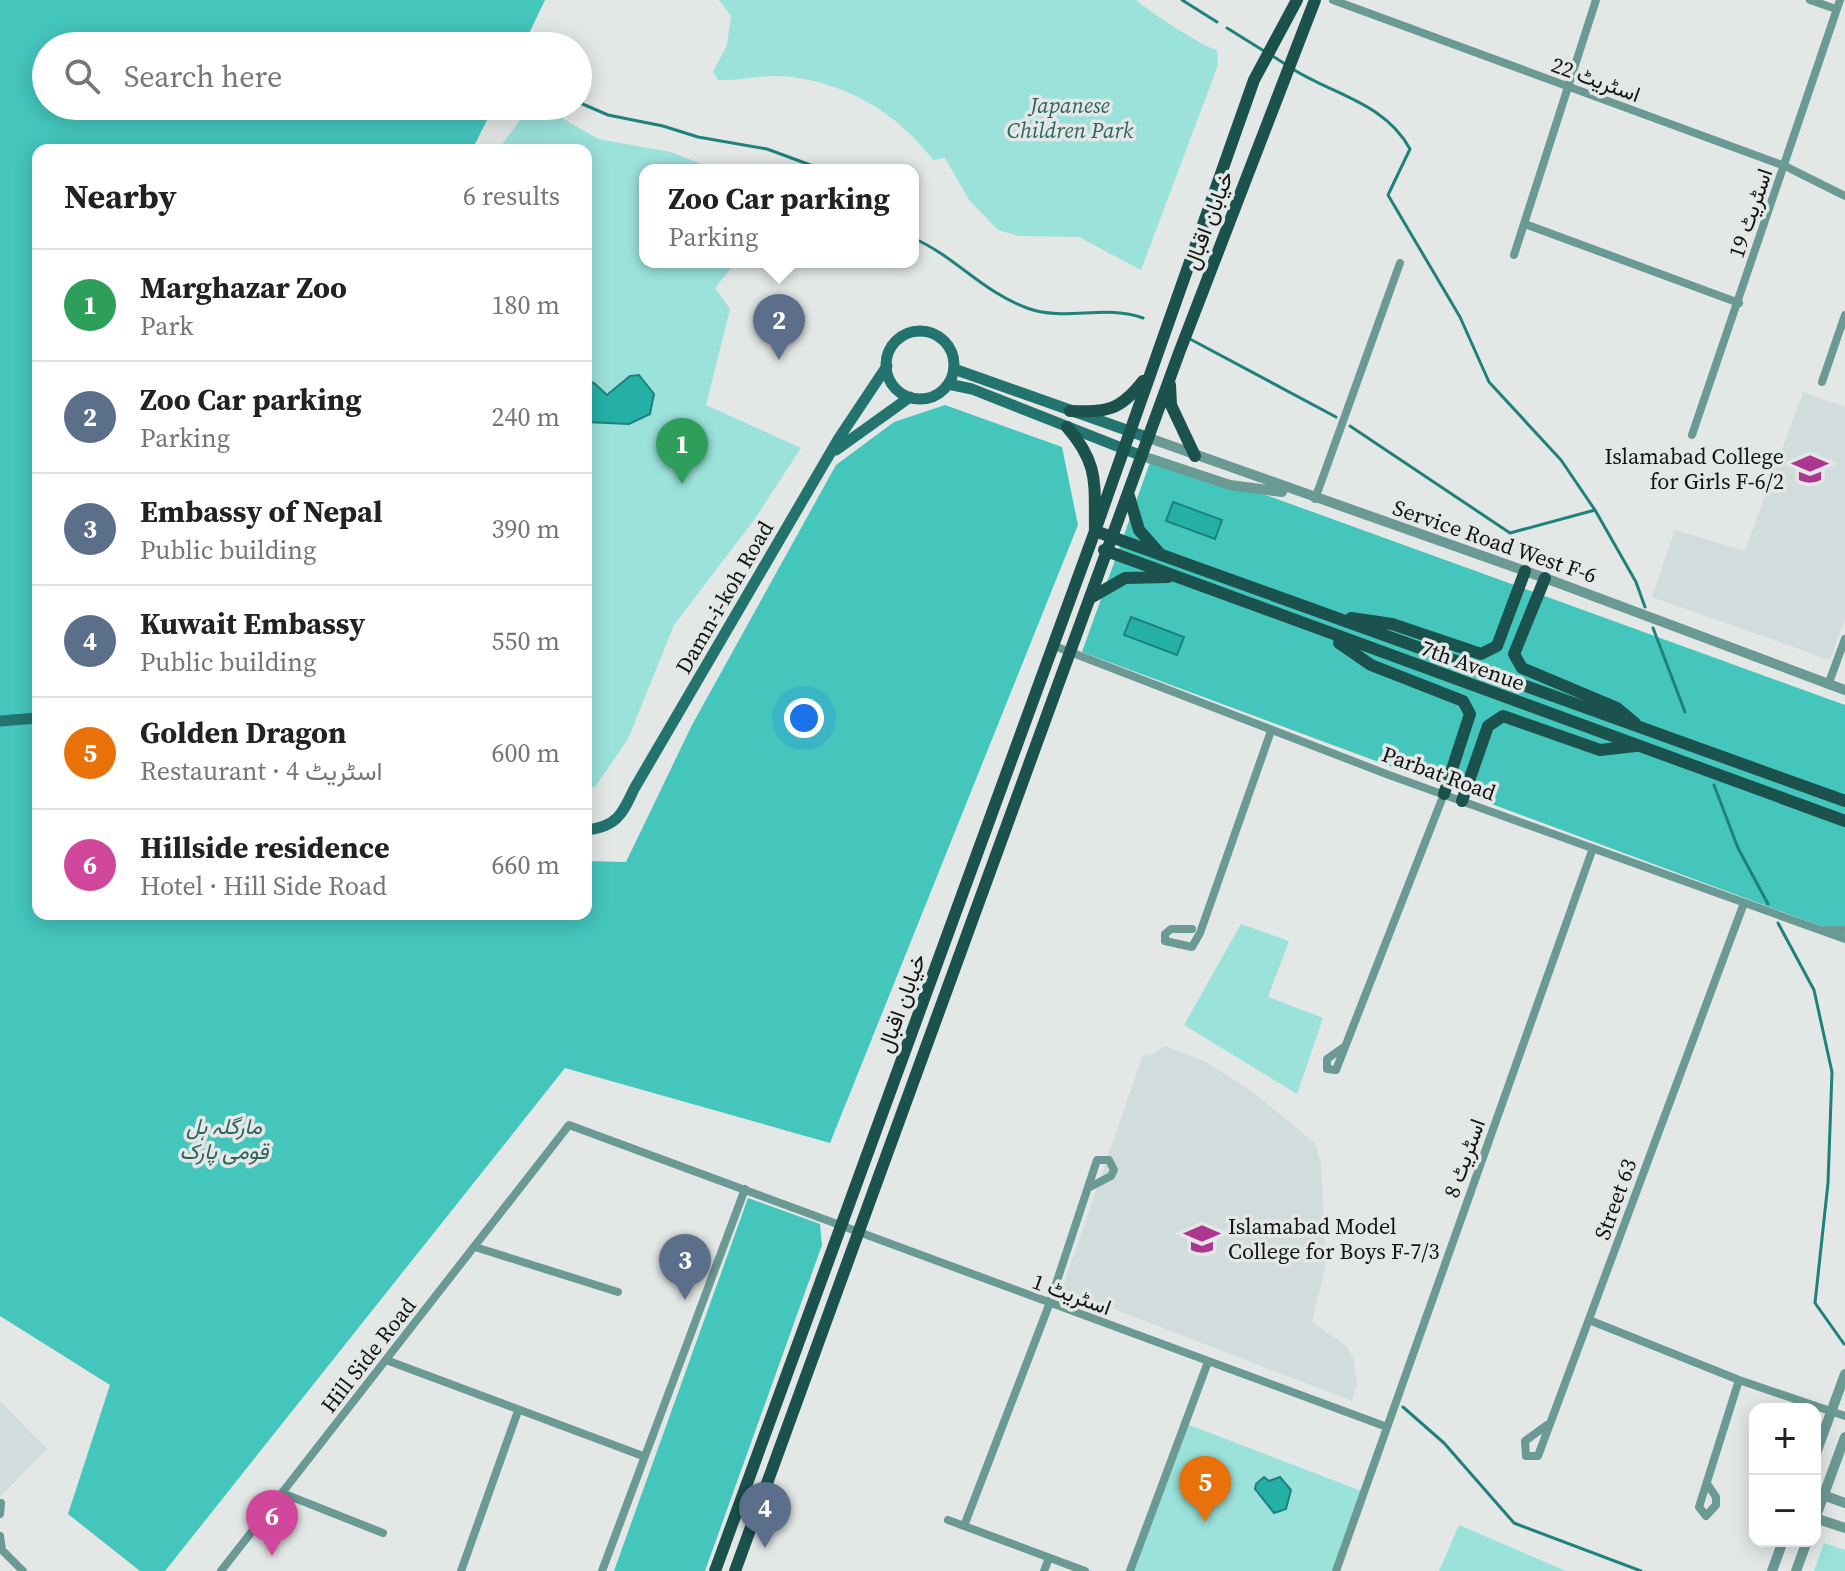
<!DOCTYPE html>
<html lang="en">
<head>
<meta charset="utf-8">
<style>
	:root { --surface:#fff; --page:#f2f2f2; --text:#222; --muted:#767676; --line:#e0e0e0; --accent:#7c3aed }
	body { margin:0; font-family:"Source Serif 4",Vazirmatn,serif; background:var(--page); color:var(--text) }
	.controls { position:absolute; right:24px; bottom:24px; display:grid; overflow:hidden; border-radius:16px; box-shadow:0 4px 20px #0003 }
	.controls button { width:72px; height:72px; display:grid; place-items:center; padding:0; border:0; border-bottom:2px solid var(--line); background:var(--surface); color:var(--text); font:40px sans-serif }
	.you { position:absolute; left:804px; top:718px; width:28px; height:28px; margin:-20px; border:6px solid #fff; border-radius:50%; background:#1a73e8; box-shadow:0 0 0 12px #1a73e833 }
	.badge { display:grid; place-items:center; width:52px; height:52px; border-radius:50%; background:var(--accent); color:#fff; font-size:26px; font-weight:700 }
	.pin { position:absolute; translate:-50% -66px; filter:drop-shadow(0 2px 4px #0008) }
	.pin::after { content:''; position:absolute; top:42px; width:28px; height:24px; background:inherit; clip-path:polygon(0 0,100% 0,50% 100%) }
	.popup { position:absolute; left:639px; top:164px; width:280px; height:104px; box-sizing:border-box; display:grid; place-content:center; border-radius:16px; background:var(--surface); filter:drop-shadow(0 2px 6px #0005); font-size:26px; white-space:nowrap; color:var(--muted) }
	.popup b { font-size:30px; color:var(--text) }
	.popup::after { content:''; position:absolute; left:50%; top:100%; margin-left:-16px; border:16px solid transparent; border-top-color:var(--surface) }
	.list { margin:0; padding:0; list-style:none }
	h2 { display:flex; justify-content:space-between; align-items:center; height:104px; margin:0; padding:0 32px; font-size:34px }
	h2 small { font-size:26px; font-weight:400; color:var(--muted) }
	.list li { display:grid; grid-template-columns:52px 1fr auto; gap:24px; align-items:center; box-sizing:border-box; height:112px; padding:0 32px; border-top:2px solid var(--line) }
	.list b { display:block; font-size:30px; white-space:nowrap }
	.list p { margin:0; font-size:26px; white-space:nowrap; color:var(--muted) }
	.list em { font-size:26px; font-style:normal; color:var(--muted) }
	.icon { flex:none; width:44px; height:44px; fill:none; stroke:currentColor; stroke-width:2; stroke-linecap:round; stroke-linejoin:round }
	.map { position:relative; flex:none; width:1845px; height:1571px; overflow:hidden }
	.search { position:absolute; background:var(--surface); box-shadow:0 4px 20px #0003; left:32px; top:32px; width:560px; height:88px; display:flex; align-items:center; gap:20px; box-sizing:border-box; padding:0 28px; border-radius:44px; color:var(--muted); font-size:30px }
	.panel { position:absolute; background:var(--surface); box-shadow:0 4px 20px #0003; left:32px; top:144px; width:560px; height:776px; border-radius:16px }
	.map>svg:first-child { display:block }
</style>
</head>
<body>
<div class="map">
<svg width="1845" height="1571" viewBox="0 0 1845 1571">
	<rect width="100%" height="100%" fill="#e3e7e6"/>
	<path fill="#d0dddc" d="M1803,392L1845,407V618L1830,660L1652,597L1675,530L1745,551Z
		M1165,1046L1206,1062L1254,1093L1315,1143L1321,1163L1326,1263L1312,1322L1346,1346L1353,1357L1357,1383L1352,1401L1062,1289L1143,1055L1149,1056Z
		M0,1401L47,1449L0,1497Z"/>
	<path fill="#9be2db" d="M719,0H1136C1147,10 1203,47 1217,50L1218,65L1141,270L1079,237L1019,236L998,230L969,200L945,158L933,160C896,111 842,80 780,76C759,75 739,81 718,80L713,72L727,45L731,16Z
		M545,108L598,139L671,152L716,170H645V262H736L715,288L730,309L706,405L801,448L754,520L674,625L628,739L595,787L586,788V150H498L528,109Z
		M1241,924L1289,941L1268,997L1323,1018L1297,1094L1184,1025Z
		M1184,1423L1364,1492L1336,1571H1130Z
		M1459,1525L1566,1571H1439Z
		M1824,1543L1845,1550V1571H1814Z"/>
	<path fill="#44c6bd" d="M0,0H545L523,46H46V106H494L472,150H38V914H586V861L626,862L692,725L836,465L894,422L945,405L1062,447L1078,525L830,1143L565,1068L165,1571H140L68,1514L110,1385L0,1316Z
		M1153,454L1845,705V935L1082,652Z
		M748,1198L820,1224L822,1245L705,1571H614Z"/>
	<path fill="#24b0a7" stroke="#1f817b" stroke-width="2" d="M639,375L654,394L650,414L629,424L586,422V381L594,383L607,395L630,376Z
		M1173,502L1222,520L1215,539L1166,521Z
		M1131,617L1184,637L1177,655L1124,635Z
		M1264,1477L1269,1481L1280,1477L1291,1490L1286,1509L1274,1513L1255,1489L1256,1484Z"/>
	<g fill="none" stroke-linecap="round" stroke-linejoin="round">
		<path stroke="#1f817b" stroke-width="3" d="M1182,0L1217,22
			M1227,28L1264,51
			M1271,55L1285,64
			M1291,68C1333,95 1384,102 1410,149L1388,195L1460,317L1489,382L1561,460L1595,510
			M578,102L608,115L663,126L698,137L767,149L824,170
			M913,238C956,257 981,291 1027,308C1065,322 1105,304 1143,318
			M1190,339L1336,417
			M1350,426L1510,533L1595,510L1636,582L1645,607
			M1653,628L1685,712
			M1714,785L1738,848L1768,904
			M1778,923L1814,990L1832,1072L1828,1183L1815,1303L1844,1344
			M1403,1407L1444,1443L1514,1523L1641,1571"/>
		<path stroke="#6b9994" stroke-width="8" d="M1333,0L1785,166L1845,196
			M1810,0L1836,9
			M1525,224L1739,303
			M1514,255L1596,0
			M1822,382L1845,315
			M1692,435L1840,0
			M1315,499L1400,263
			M1052,645L1389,775L1845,939
			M1828,685L1845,639
			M1192,929H1171L1165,934V941L1192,947L1200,933L1271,731
			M1826,930H1845
			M1344,1047L1327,1059V1069L1336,1070L1444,794
			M475,1247L618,1292
			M1589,1320L1739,1380L1845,1416
			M386,1360L643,1456
			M1547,1425L1525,1441L1526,1456H1538L1744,903
			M1708,1485L1716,1497V1505L1706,1516L1699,1507L1739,1380
			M282,1493L383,1533
			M0,1514L1,1503
			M948,1520L1085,1571
			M964,1526L1049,1305L1097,1160H1109L1114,1170L1111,1176L1088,1188
			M0,1536L2,1550L23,1571
			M221,1571L569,1125L1387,1427
			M461,1571L518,1411
			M602,1571L745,1189
			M1044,1571L1049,1558
			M1130,1571L1208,1362
			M1336,1571L1593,848"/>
		<path stroke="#6b9994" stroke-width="10" d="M1149,438L1545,578L1845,690
			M1142,456L1230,485L1282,492
			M1815,1456L1845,1374
			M1815,1492L1845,1503
			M1815,1518L1845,1528
			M1815,1519L1845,1437
			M1772,1571L1783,1541
			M1796,1571L1807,1541"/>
		<path stroke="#23736e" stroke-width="11" d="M886 365a34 34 0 1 1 68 0a34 34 0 1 1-68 0Z
			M954,369L1149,438
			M948,384L972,389L1142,456
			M836,450L910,397
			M0,721L38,718
			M586,830C616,827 622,815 634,789L839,438L887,366"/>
		<path stroke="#1b524e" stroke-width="12" d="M1170,385L1171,405L1195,456
			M1070,411C1107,412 1120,411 1143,381
			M1067,427C1100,465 1094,484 1095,531L1845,801
			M1129,496L1139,530L1161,555
			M1104,550L1845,821
			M1545,578L1514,654L1522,668L1617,708L1635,723
			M1092,597L1125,578L1168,577
			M1351,618L1392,624L1481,654L1497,646L1525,571
			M1339,643L1371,665L1463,701L1470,714L1444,794
			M1462,801L1488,726L1503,716L1600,750L1636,746
			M715,1571L1095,531L1254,80L1297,0
			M735,1571L1179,353L1315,0"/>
	</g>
	<defs>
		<g id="university-bare" transform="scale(2.76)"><path d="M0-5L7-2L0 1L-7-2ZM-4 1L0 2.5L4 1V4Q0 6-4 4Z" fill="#ac3790" stroke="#e3e7e6" stroke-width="2.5" paint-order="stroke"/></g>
		<g id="school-bare" transform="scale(2.76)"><path d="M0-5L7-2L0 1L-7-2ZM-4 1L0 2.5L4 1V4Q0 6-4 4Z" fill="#ac3790" stroke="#e3e7e6" stroke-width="2.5" paint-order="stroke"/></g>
	</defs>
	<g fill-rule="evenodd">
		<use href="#university-bare" x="1810" y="469"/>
		<use href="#school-bare" x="1202" y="1239"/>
	</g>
	<g text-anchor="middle" stroke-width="7" stroke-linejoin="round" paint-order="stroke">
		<g font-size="22" fill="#121414" stroke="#e3e7e6">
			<text transform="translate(1596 79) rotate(20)" y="8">اسٹریٹ 22</text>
			<text transform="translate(1750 213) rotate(-71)" y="8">اسٹریٹ 19</text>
			<text transform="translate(1208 220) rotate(-69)" y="8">خیابان اقبال</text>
			<text transform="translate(1495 541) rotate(19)" y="8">Service Road West F-6</text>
			<text transform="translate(724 597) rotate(-60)" y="8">Damn-i-koh Road</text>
			<text transform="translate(1473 665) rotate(20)" y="8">7th Avenue</text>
			<text transform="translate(1439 773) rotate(20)" y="8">Parbat Road</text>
			<text transform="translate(901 1003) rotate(-70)" y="8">خیابان اقبال</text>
			<text transform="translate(1464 1158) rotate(-70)" y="8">اسٹریٹ 8</text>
			<text transform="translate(1615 1199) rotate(-70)" y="8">Street 63</text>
			<text transform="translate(1072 1294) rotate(20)" y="8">اسٹریٹ 1</text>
			<text transform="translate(368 1355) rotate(-52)" y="8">Hill Side Road</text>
		</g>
		<g font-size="22" font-style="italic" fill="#2d625e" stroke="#e3e7e6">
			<text x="1070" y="113">Japanese<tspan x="1070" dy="25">Children Park</tspan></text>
			<text x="224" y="1134">مارگلہ ہل<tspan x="224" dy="25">قومی پارک</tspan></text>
		</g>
		<g font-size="22" fill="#121414" stroke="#e3e7e6" text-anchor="end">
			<text x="1784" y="464">Islamabad College<tspan x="1784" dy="25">for Girls F-6/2</tspan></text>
			<text x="1228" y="1234" text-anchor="start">Islamabad Model<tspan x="1228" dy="25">College for Boys F-7/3</tspan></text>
		</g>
	</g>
</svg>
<div class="controls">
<button>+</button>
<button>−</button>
</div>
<div class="you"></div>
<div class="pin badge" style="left:682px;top:484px;background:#2e9e5b">1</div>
<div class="pin badge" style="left:779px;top:360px;background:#5c6f8a">2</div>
<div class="popup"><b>Zoo Car parking</b>Parking</div>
<div class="pin badge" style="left:685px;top:1300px;background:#5c6f8a">3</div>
<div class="pin badge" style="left:765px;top:1548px;background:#5c6f8a">4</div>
<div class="pin badge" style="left:1205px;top:1522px;background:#e8710a">5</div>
<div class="pin badge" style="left:272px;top:1556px;background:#d1479c">6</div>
<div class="search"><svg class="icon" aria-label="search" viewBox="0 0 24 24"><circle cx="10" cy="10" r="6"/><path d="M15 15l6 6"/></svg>Search here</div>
<section class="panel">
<h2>Nearby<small>6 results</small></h2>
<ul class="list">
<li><span class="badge" style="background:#2e9e5b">1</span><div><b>Marghazar Zoo</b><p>Park</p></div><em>180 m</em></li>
<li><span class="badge" style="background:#5c6f8a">2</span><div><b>Zoo Car parking</b><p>Parking</p></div><em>240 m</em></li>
<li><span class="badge" style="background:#5c6f8a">3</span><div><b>Embassy of Nepal</b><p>Public building</p></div><em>390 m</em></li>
<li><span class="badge" style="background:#5c6f8a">4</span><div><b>Kuwait Embassy</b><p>Public building</p></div><em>550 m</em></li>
<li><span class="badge" style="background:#e8710a">5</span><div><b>Golden Dragon</b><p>Restaurant · اسٹریٹ 4</p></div><em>600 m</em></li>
<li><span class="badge" style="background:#d1479c">6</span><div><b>Hillside residence</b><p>Hotel · Hill Side Road</p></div><em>660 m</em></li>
</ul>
</section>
</div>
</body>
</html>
